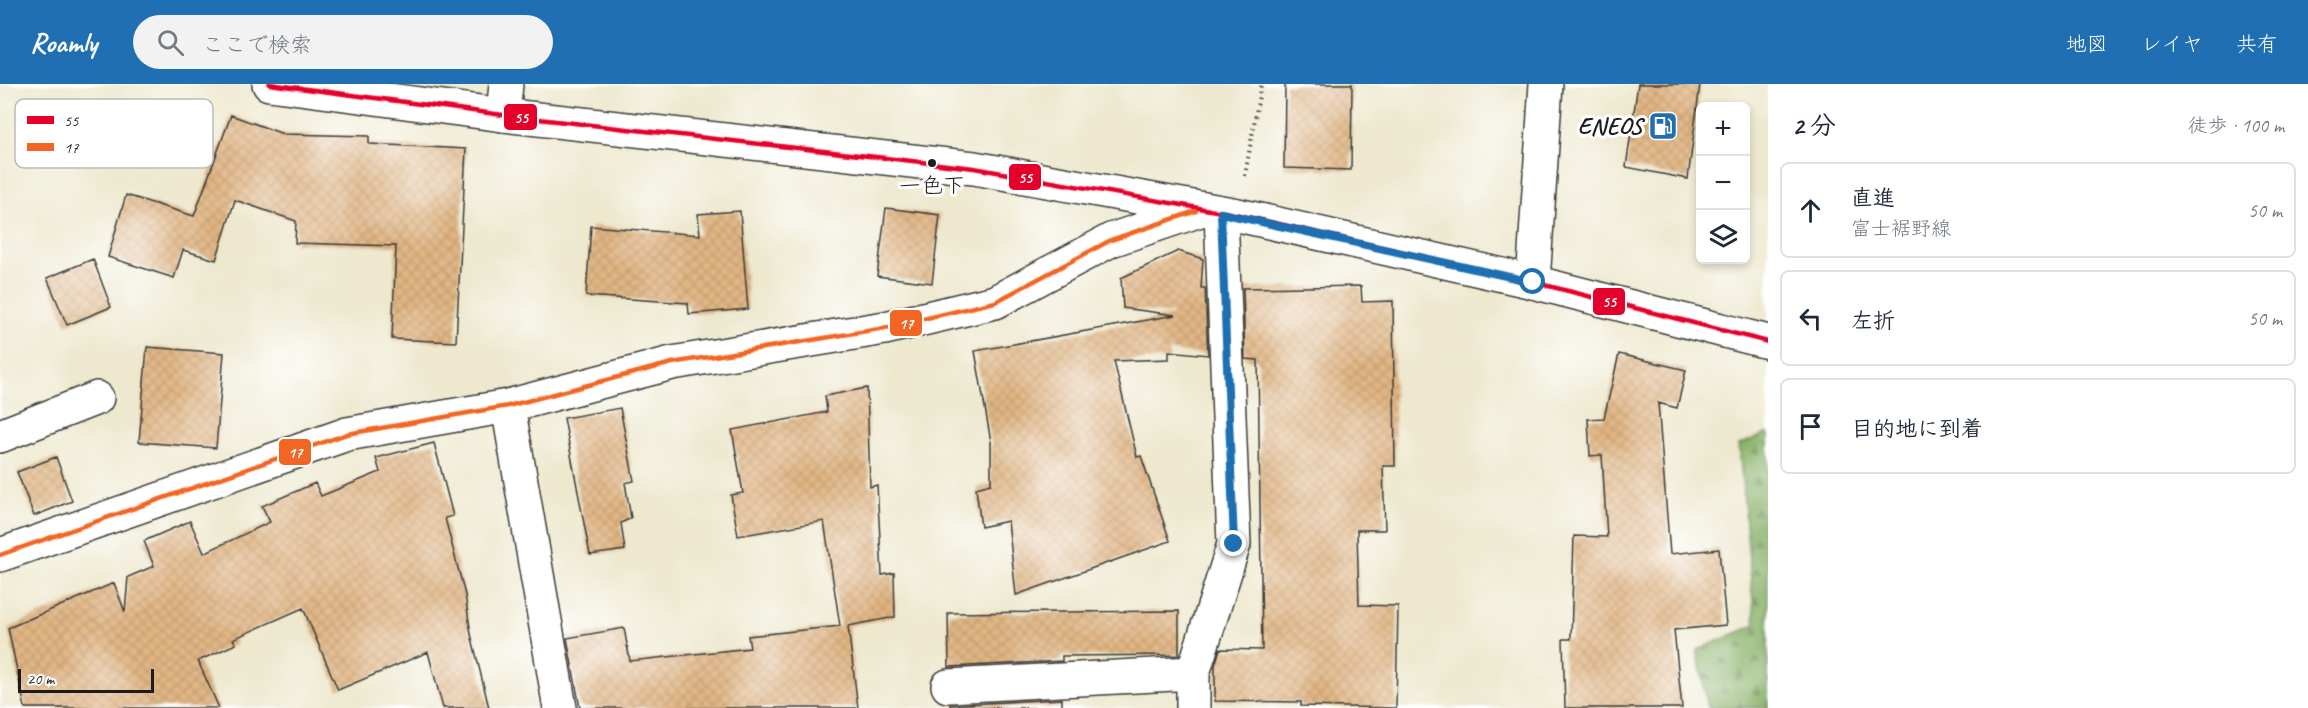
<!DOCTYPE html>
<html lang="ja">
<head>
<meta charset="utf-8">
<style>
	:root { --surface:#fff; --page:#f2f2f3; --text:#1f2937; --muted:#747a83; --line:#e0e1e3; --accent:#1f6fb2 }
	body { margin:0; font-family:Caveat,"Klee One",sans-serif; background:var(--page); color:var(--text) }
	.controls { position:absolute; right:18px; top:18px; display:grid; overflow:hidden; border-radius:9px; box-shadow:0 3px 9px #0003 }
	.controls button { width:54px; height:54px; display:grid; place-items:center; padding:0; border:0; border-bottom:2px solid var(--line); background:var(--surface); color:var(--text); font:30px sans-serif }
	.scale { position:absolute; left:18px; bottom:15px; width:136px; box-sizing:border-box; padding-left:6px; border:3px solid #1c1c1c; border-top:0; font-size:16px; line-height:21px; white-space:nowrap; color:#1c1c1c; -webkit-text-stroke:4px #fff; paint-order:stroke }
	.stop { position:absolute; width:18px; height:18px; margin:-14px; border:4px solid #1f6fb2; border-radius:50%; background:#fff }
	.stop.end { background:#1f6fb2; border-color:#fff; box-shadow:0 2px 6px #0008 }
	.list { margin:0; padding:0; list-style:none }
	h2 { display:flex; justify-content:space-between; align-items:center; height:78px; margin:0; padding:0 24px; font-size:26px }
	h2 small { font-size:20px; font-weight:400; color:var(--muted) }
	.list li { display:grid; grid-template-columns:39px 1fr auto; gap:18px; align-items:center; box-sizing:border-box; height:96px; margin:0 12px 12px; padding:0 12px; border:2px solid var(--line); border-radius:9px }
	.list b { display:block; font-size:22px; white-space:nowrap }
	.list p { margin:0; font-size:20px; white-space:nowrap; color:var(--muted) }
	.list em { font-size:20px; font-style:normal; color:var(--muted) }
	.icon { flex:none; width:33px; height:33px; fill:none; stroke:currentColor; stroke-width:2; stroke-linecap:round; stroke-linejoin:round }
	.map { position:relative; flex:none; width:1768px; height:624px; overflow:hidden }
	header { display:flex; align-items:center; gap:36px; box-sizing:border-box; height:84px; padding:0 30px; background:var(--accent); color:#fff }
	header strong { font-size:28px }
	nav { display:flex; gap:33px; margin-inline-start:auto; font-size:21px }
	.search { width:420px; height:54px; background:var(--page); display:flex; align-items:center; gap:15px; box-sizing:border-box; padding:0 21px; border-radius:33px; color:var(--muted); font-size:22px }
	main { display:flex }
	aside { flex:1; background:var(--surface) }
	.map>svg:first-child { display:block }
</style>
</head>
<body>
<header>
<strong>Roamly</strong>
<div class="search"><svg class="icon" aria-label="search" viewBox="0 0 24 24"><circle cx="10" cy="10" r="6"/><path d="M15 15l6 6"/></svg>ここで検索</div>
<nav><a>地図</a><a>レイヤ</a><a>共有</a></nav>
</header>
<main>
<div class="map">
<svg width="1768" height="624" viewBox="0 0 1768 624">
	<defs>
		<pattern id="forest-firs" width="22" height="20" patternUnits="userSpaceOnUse" patternTransform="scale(1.5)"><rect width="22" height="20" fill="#88b168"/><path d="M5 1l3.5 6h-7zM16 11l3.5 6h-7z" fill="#6e8f55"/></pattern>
		<pattern id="building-cross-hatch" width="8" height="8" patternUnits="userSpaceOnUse" patternTransform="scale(1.5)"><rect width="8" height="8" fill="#e2b684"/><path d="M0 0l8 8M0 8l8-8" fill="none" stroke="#c19c71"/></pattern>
	</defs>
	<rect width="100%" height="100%" fill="#fff"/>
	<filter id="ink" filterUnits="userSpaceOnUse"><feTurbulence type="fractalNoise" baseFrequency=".0167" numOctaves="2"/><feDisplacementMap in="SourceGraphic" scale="12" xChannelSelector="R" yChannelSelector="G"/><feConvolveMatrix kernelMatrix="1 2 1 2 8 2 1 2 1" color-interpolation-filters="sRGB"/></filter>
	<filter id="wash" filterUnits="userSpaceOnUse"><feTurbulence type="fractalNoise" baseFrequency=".008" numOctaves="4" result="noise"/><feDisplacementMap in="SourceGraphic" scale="24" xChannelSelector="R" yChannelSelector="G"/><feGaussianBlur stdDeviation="1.35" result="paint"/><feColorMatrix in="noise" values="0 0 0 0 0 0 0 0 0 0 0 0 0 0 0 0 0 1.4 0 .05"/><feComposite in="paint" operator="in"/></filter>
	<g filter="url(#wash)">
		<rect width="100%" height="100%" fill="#ede8ce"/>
		<path fill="url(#forest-firs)" stroke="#526642" stroke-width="1.5" d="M1768,349V624H1708L1697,566L1755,541L1739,361Z"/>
		<g id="blocks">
			<path fill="url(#building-cross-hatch)" d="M1285,0H1352L1351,86L1284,84Z
				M1638,0H1700L1688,95L1626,83Z
				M231,31L283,50L369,52V60L466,65L456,258L392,255L396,162L295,159L296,137L235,116L216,176L183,166L174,194L108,173L126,111L194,132Z
				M886,124L940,131L932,199L877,192Z
				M740,127L748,225L689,230L688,219L586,212L591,142L700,151L698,130Z
				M1178,167L1203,175L1201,204H1205L1208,271L1169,267V275L1114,277L1137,373L1141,372L1170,457L1016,511L1008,437L981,443L976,404L991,400V358L975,267L1175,231L1123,224L1121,194Z
				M93,175L111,223L67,241L47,194Z
				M1361,202L1362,218L1393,217L1395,382H1383L1385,446H1357L1359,521L1398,522L1396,624L1301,622V618L1215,617V581L1220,565L1262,566L1258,276L1245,275L1243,204Z
				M147,263L224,269L216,364L139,358Z
				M1619,270L1686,286L1677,324L1658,319L1670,470L1719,465L1726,541L1674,546L1682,624H1565L1563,555H1571L1574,452L1607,453L1602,371L1590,372L1588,335L1604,334Z
				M867,304L870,403L877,401L882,491L894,489L895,533L848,542L858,624H580L567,554L624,544L630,577L750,564L748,552L840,542L824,437L738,452L731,411L743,409L732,346L827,328L825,312Z
				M620,324L634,397L625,399L631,434L621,439L625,466L590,471L564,334Z
				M434,359L453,432L445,434L465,511L471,550L489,624H443L428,568L338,606L303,524L233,555L236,560L198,577L219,624H25L8,544L114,499L125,528L128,493L154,482L144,457L190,437L204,469L270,438L262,422L315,399L321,412L380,388L376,374Z
				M56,373L72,417L34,432L17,388Z
				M1179,527V571L1062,572V577L949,583L948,529Z
				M1062,615V624H950V621Z"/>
		</g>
	</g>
	<g filter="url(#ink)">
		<use href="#blocks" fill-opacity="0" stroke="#3b3b37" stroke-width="1.5"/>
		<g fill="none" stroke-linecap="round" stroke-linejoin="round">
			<g stroke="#3b3b37" stroke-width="36">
				<path id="minor" d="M503,31L506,0
					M1533,198L1546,0
					M508,322L560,624
					M0,352L97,314
					M0,471L347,350L508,322L672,279L885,244L995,218L1111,156L1203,125
					M948,602L1193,589
					M1193,624V589L1234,460L1221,129"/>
			</g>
			<g stroke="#3b3b37" stroke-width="36">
				<path id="major" d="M269,0L503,31L974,84L1238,131L1533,198L1768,258"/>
			</g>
			<path stroke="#3b3b37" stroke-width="4" stroke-dasharray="1.5 4.5" stroke-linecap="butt" d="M1245,92L1261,0"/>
			<use href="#minor" stroke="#fff" stroke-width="33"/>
			<use href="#major" stroke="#fff" stroke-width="33"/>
			<g stroke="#fff" stroke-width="9">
				<path id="bus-1" d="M269,0L503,31L974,84L1238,131L1533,198L1768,258"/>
			</g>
			<g stroke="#fff" stroke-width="9">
				<path id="bus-2" d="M0,471L347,350L508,322L672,279L885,244L995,218L1111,156L1196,127"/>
			</g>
			<use href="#bus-1" stroke="#e4002b" stroke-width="4.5"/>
			<use href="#bus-2" stroke="#f26522" stroke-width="4.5"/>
		</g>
	</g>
	<g fill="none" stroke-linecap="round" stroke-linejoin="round" filter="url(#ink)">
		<path stroke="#1f6fb2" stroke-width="8" d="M1234,460L1221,129L1533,198"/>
	</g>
	<defs>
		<g id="fuel-square" transform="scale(1.5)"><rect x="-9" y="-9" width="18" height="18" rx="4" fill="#1f6fb2" stroke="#fff"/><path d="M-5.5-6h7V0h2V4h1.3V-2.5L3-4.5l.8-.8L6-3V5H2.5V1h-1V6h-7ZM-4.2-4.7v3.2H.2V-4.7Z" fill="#fff"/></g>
	</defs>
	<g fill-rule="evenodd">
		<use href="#fuel-square" x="1663" y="42"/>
	</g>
	<circle fill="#1c1c1c" stroke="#fff" stroke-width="2" cx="932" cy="79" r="5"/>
	<g text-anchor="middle" stroke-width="6" stroke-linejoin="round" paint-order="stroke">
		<g font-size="22" fill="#1c1c1c" stroke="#fff">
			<text x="932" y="109">一色下</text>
		</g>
		<g font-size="24" font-weight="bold" fill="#1c1c1c" stroke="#fff" text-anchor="end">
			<text x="1642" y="50">ENEOS</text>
		</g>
	</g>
	<rect x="15" y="15" width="198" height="69" rx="9" fill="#fff" stroke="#bbb" stroke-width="1.5"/>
	<rect x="27" y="32" width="27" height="8" fill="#e4002b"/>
	<rect x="27" y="59" width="27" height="8" fill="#f26522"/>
	<g font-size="16" fill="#1c1c1c">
		<text x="64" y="42">55</text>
		<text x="64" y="69">17</text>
	</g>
	<g stroke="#fff" stroke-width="2">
		<rect x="503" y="19" width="35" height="28" rx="6" fill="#e4002b"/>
		<rect x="1008" y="79" width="34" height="28" rx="6" fill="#e4002b"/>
		<rect x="1592" y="203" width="34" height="29" rx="6" fill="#e4002b"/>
		<rect x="889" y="225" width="34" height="28" rx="6" fill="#f26522"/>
		<rect x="278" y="354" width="34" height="28" rx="6" fill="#f26522"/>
	</g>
	<g font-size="16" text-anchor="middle" font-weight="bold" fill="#fff">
		<text x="521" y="39">55</text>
		<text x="1025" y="99">55</text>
		<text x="1609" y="223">55</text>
		<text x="906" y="245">17</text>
		<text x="295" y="374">17</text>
	</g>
</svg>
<div class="controls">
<button>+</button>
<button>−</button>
<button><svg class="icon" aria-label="layers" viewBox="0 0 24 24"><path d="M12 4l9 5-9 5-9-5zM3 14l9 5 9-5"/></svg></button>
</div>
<div class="scale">20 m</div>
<div class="stop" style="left:1533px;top:198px"></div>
<div class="stop end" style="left:1234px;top:460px"></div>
</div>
<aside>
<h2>2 分<small>徒歩 · 100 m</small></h2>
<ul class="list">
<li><svg class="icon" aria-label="ahead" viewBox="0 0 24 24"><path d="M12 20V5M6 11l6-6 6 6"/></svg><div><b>直進</b><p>富士裾野線</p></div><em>50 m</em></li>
<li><svg class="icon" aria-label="left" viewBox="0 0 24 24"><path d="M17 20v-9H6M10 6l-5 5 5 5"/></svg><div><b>左折</b></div><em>50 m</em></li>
<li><svg class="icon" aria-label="arrive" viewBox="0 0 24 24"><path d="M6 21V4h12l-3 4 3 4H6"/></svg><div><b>目的地に到着</b></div></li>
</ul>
</aside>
</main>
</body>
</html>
